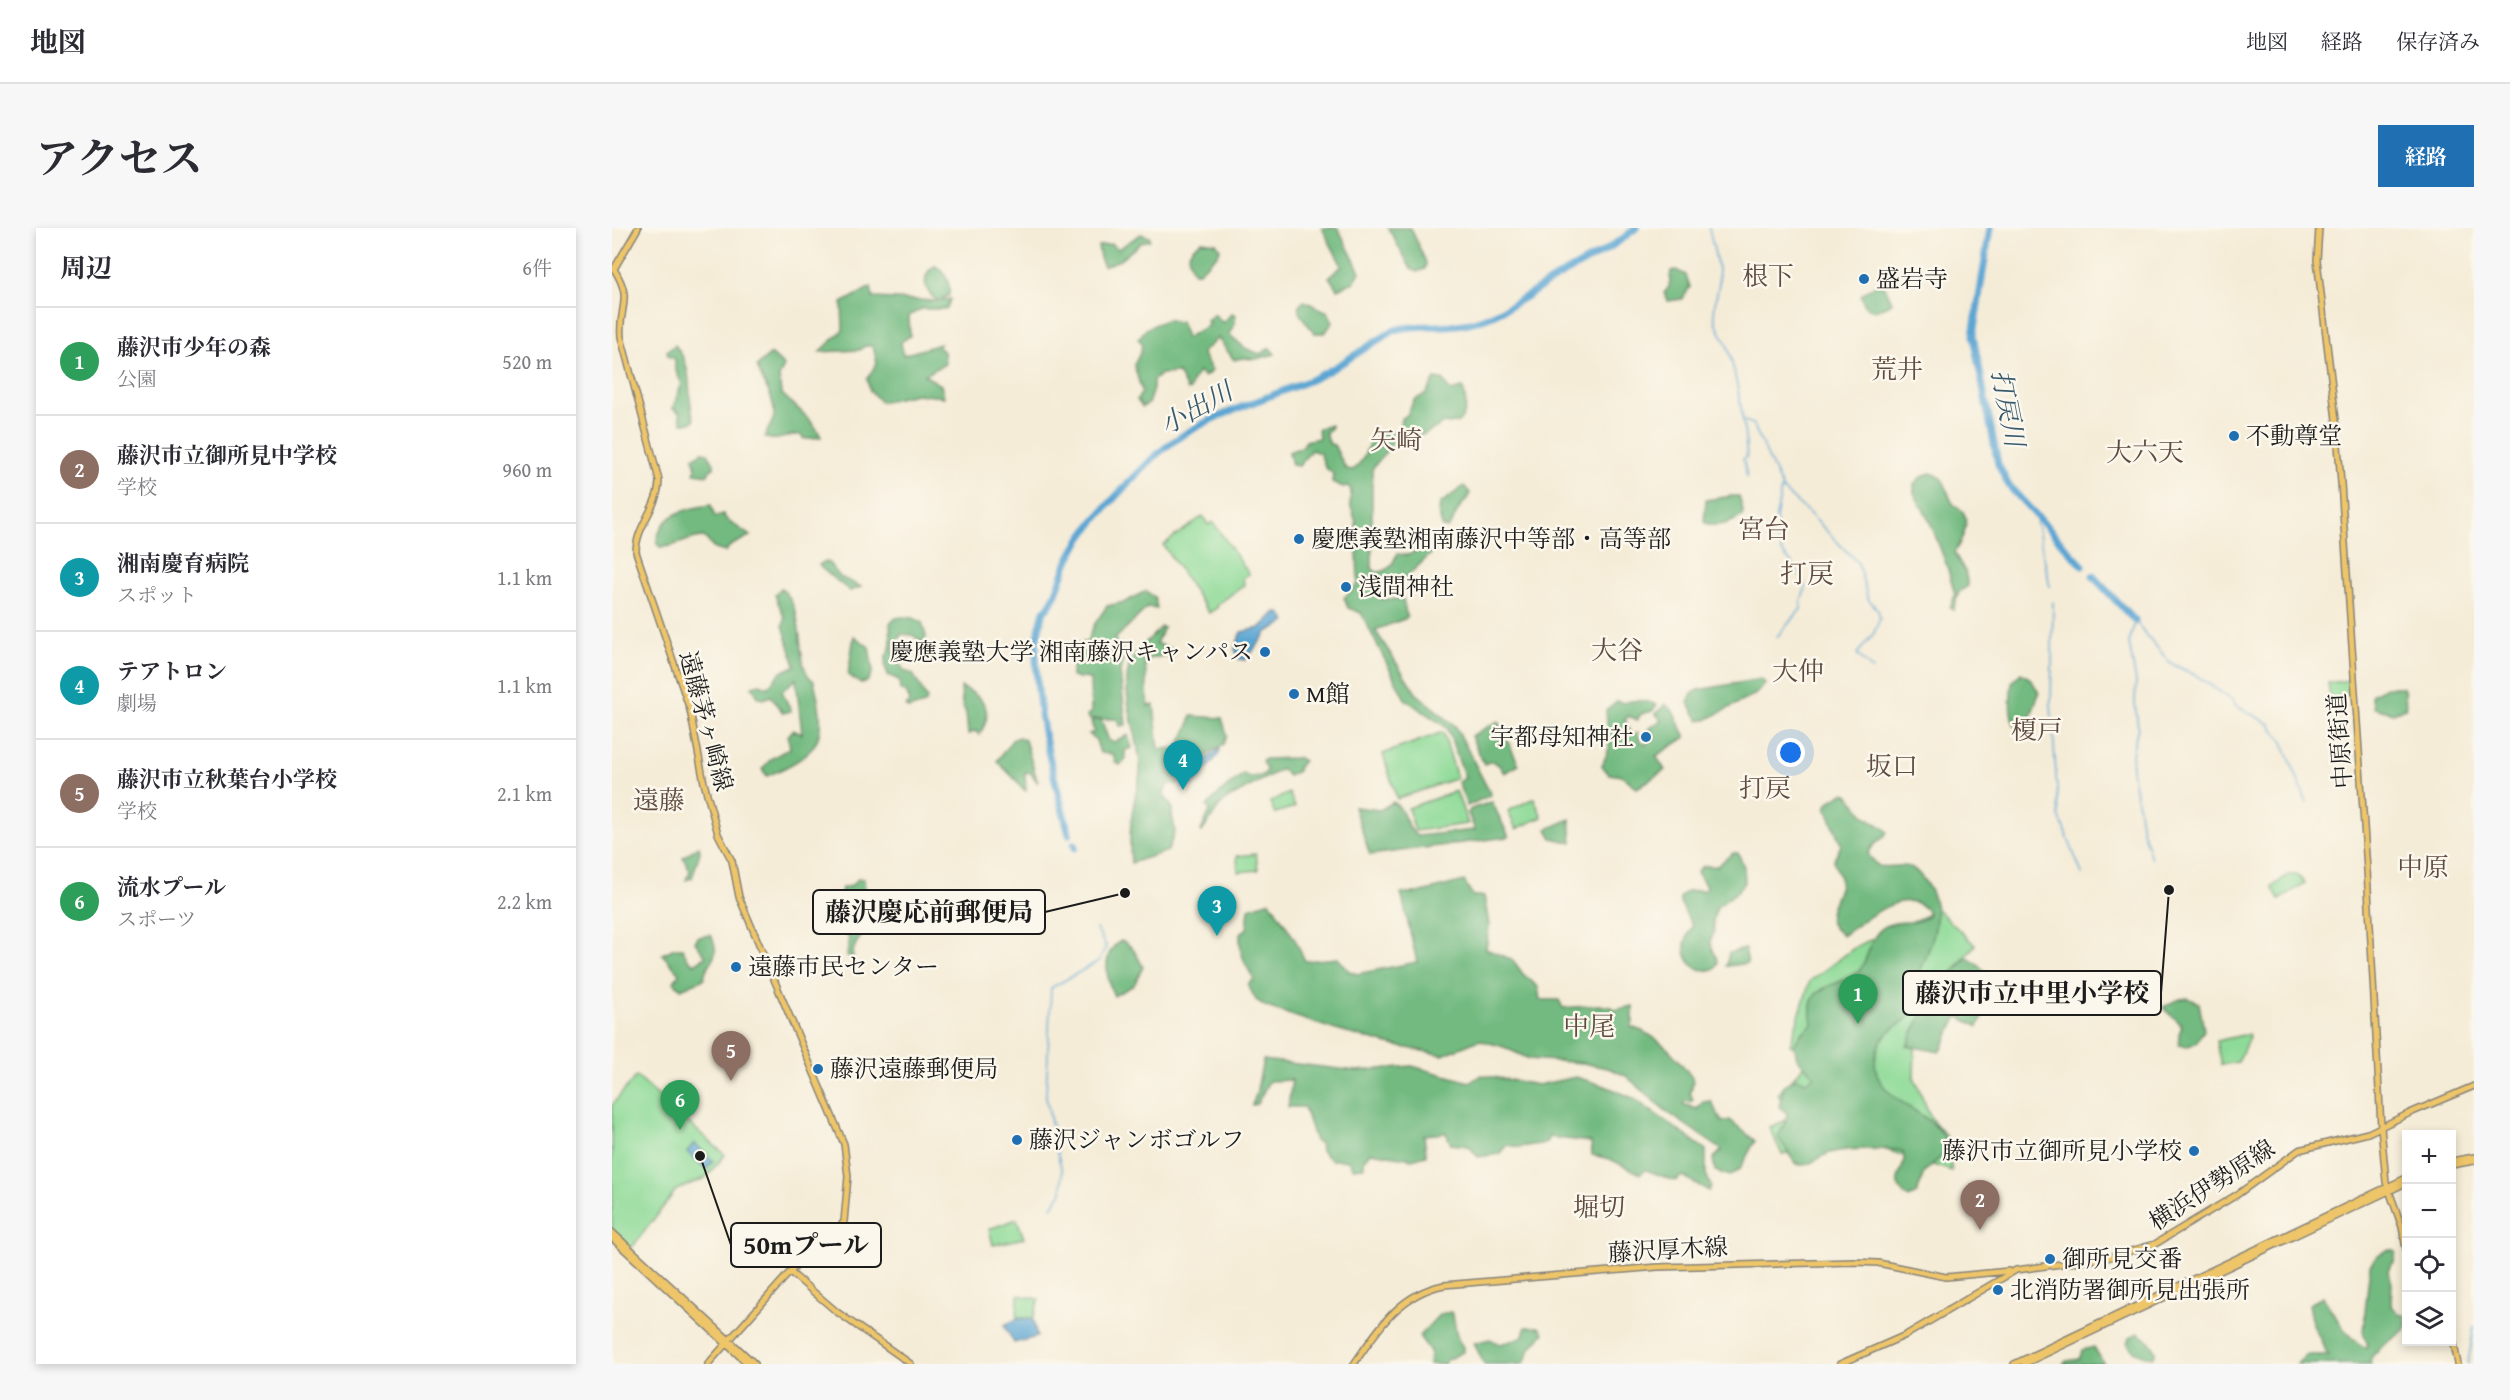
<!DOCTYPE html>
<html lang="ja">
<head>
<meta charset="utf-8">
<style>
	:root { --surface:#fff; --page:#f7f7f7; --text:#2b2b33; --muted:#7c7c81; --line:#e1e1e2; --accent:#1f6fb2 }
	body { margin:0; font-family:"Gentium Book Plus","Noto Serif JP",serif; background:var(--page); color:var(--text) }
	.controls { position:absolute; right:18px; bottom:18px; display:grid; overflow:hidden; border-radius:0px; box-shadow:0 3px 9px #0003 }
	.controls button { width:54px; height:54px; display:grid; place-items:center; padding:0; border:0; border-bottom:2px solid var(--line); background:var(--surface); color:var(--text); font:30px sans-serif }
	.you { position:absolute; left:1179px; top:525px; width:21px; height:21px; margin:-15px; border:4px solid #fff; border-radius:50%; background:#1a73e8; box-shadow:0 0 0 9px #1a73e833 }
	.badge { display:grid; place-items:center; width:39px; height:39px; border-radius:50%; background:var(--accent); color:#fff; font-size:20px; font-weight:700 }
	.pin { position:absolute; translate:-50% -50px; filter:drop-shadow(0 2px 3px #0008) }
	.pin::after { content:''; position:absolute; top:32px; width:21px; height:18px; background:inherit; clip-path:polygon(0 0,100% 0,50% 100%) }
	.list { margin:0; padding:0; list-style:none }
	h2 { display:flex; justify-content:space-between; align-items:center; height:78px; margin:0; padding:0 24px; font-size:26px }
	h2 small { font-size:20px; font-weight:400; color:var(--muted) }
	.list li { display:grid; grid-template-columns:39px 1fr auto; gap:18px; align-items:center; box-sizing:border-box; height:108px; padding:0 24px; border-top:2px solid var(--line) }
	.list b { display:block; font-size:22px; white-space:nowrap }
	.list p { margin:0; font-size:20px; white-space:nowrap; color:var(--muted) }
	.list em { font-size:20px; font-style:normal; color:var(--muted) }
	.icon { flex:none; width:33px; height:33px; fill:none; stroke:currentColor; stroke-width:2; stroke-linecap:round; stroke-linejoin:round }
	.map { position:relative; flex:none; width:1862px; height:1136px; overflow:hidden; border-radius:0px }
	header { display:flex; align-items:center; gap:36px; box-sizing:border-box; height:84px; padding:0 30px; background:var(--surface); border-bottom:2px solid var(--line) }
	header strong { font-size:28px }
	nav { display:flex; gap:33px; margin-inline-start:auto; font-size:21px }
	.intro { display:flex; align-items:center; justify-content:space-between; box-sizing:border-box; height:144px; padding:0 36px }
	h1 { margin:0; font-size:42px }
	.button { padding:15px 27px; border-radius:0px; background:var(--accent); color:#fff; font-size:21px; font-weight:700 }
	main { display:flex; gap:36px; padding:0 36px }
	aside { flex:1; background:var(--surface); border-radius:0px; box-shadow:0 3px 9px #0003 }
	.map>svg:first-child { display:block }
</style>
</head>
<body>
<header>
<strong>地図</strong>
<nav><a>地図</a><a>経路</a><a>保存済み</a></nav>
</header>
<div class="intro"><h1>アクセス</h1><a class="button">経路</a></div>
<main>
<aside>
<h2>周辺<small>6件</small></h2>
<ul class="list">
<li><span class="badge" style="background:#2e9e5b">1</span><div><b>藤沢市少年の森</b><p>公園</p></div><em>520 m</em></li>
<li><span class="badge" style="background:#8d6e63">2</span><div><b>藤沢市立御所見中学校</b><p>学校</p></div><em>960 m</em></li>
<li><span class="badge" style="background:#0f9aa8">3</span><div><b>湘南慶育病院</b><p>スポット</p></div><em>1.1 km</em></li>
<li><span class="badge" style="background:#0f9aa8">4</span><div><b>テアトロン</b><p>劇場</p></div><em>1.1 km</em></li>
<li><span class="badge" style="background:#8d6e63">5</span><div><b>藤沢市立秋葉台小学校</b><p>学校</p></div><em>2.1 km</em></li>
<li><span class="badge" style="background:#2e9e5b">6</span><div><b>流水プール</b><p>スポーツ</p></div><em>2.2 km</em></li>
</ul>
</aside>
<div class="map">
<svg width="1862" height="1136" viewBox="0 0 1862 1136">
	<rect width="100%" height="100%" fill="#fbf7ec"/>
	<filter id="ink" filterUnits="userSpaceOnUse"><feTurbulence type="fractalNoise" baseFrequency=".0167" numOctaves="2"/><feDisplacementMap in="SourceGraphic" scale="12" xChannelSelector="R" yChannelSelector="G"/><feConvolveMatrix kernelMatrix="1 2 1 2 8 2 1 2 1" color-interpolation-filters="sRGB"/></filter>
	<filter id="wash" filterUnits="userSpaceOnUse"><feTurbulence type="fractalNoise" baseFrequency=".008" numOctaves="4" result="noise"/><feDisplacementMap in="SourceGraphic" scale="24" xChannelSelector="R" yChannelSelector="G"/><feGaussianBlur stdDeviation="1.35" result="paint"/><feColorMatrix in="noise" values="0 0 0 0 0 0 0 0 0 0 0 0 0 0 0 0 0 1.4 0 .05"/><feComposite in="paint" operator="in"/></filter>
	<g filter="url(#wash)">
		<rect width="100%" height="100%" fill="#f5ecd7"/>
		<path fill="#8eda97" stroke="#557b5a" stroke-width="1.5" d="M591,288L596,297L601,294L637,346L631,350L632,357L605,377L606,379L597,385L551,317Z
			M1737,452L1738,468L1718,470L1716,455Z
			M831,504L845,550L785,571L771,526Z
			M844,563L856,596L803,603L796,580Z
			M677,565L683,579L663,585L658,574Z
			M922,570L930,589L904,601L896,583Z
			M644,626L646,642L626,644L625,628Z
			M1676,647H1685L1693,655L1667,672L1660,659Z
			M1326,682L1363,717L1316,774L1295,818L1303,820L1302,849L1319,890L1335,909L1340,943L1246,913L1170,926L1157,899L1180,890L1166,866L1200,829L1178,817L1198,753L1245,718Z
			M1636,806L1637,809L1626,834L1609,837L1604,813Z
			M24,848L113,927L93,950L64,962L19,1021L0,1004V877Z
			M405,991L412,1010L381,1017L377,1001Z
			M406,1067L427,1071L421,1090H405Z"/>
		<path fill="#72ba80" stroke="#476b4e" stroke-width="1.5" d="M710,0H726L748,44L742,54L725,61L717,49L730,38Z
			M776,0H799L814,35L813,41L805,44L799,41Z
			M529,6L538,9V12L530,14L508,32L492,38L488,30L486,18L500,16L506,21Z
			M590,13L604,15L608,21L607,25L587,44H582C573,29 575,22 590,13Z
			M323,38C333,42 339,56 337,67L328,72L338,71L335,81H309L297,88L298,108L289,114L291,127L328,116L326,119L332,124L333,136L312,147L329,157L332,169L304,166L269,174L258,163L255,151L265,135L261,118H253L248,122L208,124L231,102L230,75L259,59L261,70L327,73C313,66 307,48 323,38Z
			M1064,42L1074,47L1078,59L1070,71L1056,73L1052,65L1057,59L1059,43Z
			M1265,56H1269L1274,61L1280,75L1263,83L1253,78L1249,67Z
			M692,73L716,84L721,94L713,105H702L688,86L687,77Z
			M620,85L624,87L622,98L617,106L633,120L648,126L658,120L663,126L644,131L630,130L622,132L606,110L590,125L600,143L592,149L587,144L581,152L578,162H575L566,145L549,146L541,153V161L536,176L530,179L525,172L530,164L522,137L529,123L530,115L526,111L535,100L556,91L564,94L569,93L574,110L597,97L595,93L602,86L611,95Z
			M63,117C84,143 73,162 82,192L79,195H70L67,184L60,180C66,172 65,165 70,156L63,141V131L56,128L55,123Z
			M159,126L172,138L167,149L169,165C183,179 201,191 209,209L192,211L189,207C176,205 165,216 153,209C155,201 162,194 162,187C163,167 149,155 145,138Z
			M823,151L831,152L838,163L851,160C856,178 856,200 831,195C816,206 801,213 783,212L760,241V340L764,344C777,344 780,337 785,326L796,327L818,316L822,323L791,352H772L770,371H791L795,390L763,402L804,465L844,499L879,567L855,578L846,554L853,550L835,500L793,471L749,385L736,380L732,370L746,356L744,294L738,276L739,262L736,258L731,259L720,254L721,246L713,239L708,225L699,222L687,238L680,237L677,224L690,219L694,213L707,210L706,201L719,197L718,202L713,205L718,216L722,217L734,241L741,242C764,223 744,207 787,203L789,191L795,187L802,172L814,166Z
			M90,224L96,225L102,235V240L98,242L96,247L82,245L84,240L81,230Z
			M1318,245C1335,248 1333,262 1340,274C1342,278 1348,280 1351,284C1359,296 1349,314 1342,325L1353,343L1356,358L1347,364L1341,382L1338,380L1343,367L1335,338L1318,294L1302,265V256L1308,250Z
			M852,258L858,265C855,273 850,276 846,282C842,288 842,294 836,300L830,299L827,285L828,276Z
			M1120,268H1127L1131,283L1130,288C1119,295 1103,301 1092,294L1094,272Z
			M99,277L103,289L111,286L114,291L138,308L118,318L113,324L103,321L92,309C76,309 64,320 48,319L45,316C46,287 74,280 99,277Z
			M212,334H216L228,349L249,359L238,363L209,340L207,337Z
			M169,360C198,385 180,440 202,453C216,512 210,524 155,548L150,541L160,530L178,520L176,508L181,502L190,506L184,451L170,463L179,483L171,485L159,468L151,471L146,469L140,458L148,456L156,459L169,444L183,438L171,397L173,391L163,367Z
			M534,363L543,370L545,381L536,379L503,411L512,427L508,444L514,497L508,498L505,491H476L475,487L479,485L478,451L460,449L461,416L475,414L482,397L495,378L513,374Z
			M291,389L301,390L310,394L314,409L312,415L300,407L289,406L288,410L282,413V426L292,443L301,446L315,471L313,476L296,481L294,478L297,474L295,465L288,462L287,452L276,447L273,438L274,427L277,424L279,415L278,395L284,390Z
			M549,399L552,400L544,415L564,423L561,429L550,428L533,432L536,478L542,477L547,521L566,520L577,497L579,488L610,490L615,507L612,516L600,523L565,557L557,555L551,566L561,581L560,587L563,603L556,623L519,635C517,615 518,595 522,575C523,565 528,554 528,543C529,510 510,477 516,443C518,427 538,411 549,399Z
			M242,408L257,419L261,443L255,454L248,455L236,447Z
			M1409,445L1419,451L1427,465L1415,499L1406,504C1396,487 1398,474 1400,454Z
			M1149,451L1153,455L1146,465L1094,492H1087L1076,475L1079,467L1086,462Z
			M349,459C373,469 383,484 367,507L364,503L356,506L354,485L350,476Z
			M1774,459H1790L1793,464L1794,480L1781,485L1762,480L1759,467Z
			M1005,473L1011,475C1021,471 1035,472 1045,477L1040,483L1029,486L1025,492L1017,488L1013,492L1020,507L1026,504L1028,513L1034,516L1042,511V505L1037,502L1040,498L1050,493L1044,486L1053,476L1060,482L1074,509L1044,528L1053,542L1025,560L1011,548L997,546L990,538L997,520L994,482Z
			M489,491L497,513L502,514L516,507L520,520L513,522V533L508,537L503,534L501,526L488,525L484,512L477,506L482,504L479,493Z
			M886,493L907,537L892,545L887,537L880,533L872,536L859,508Z
			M406,509L413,512L426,555L419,545L413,544L414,563L411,561C404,550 394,543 385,533L400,512Z
			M687,530L692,533L687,538L686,543L676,548L670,541L615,571L606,580L590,604L589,603L598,582L595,578C606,565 619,556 631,546L637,549L649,548L655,543L650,533L653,531Z
			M1231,565L1236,566L1254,589L1273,601L1275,604C1271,613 1261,614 1256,626L1266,638C1276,640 1288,636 1298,639C1305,642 1310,649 1314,655C1337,687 1316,724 1303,755C1299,764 1300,777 1299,787C1290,797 1274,802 1268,815C1239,879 1351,883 1331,927L1312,944L1305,966L1297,970C1271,952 1299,942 1290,923C1275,920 1232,920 1218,925C1206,928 1196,942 1183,935L1166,909L1173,895L1175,885L1167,879L1172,857L1184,850L1194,854L1202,848L1185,830L1182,817L1189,806L1200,796C1199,786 1197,777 1202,769C1212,755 1234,755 1246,744C1259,730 1255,708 1274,698C1288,690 1305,700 1317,686C1297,653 1252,693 1231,707C1205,692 1224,676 1228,656C1230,648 1223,641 1222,633C1222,628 1228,622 1229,616L1214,580L1217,574Z
			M781,574C794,582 792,599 805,608L863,602L856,585L859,581L880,574L897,609L758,627L742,579L768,582Z
			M958,591L960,615L940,610L935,601Z
			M87,618L88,624L80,650L74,652L78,643L71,629Z
			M1121,625H1126L1132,639L1133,654L1125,664L1105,679L1101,691L1102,704L1098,714L1106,734L1104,740C1087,747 1071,735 1073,716C1074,710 1078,704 1080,698L1068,674V669L1075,663L1093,662L1095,660L1085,644C1091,635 1096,639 1105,638Z
			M246,651H252L253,662L247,667L232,672L228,669L230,660L239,658Z
			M852,653L861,668H872L877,697L874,721L901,732L911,746L926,759L928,772H947L951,780L986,777L1000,779L1003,782L1021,778V794L1019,799C1047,807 1066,829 1082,853L1078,864L1081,872L1078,874L1073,873L1071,876L1085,881L1091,874L1099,873L1110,894L1118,892L1143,913L1128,941L1118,948L1103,943L1101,931L1110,922L1055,884L1014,848L999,841L971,835L917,831L892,819L867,812L831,827L780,817L724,802L655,779L644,772L636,757L642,751C632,735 627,724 628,705L635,701L637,680L658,673L684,713L693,733L726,730L737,743L745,746L805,734L789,665H806Z
			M250,680H261L265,683L267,692C257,703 240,711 241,729L235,728L237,710L232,705V690L241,683Z
			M99,707C111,733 95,729 92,751L69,761L62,754L67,745L50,726L63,720H70L76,731L82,736L94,729L83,714L86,709Z
			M509,713C521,716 526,730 531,739L522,757L502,768C494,751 489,724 509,713Z
			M1133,721L1136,735L1114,738L1117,725Z
			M1355,729L1380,748L1383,761L1366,799L1346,788L1328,824L1296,818C1308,783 1331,756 1355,729Z
			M1576,770L1587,775L1592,802L1585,814L1575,819L1567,817V806L1570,798C1565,790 1557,788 1551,779L1568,771Z
			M651,832L745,843L800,838L858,854L870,847L926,857L964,849L993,858L1021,870L1094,922V946L1099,958L1097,963L1070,948L1063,953L1034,942L1028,946L998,931L980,927L979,914L936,909L935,915L907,919L895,917L887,926L866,929L857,918L839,916L834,905L812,907L814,927L800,931L759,924L752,931V939L740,940L737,932H719L709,923L708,915L703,913L692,879H676L680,852L657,853L645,876L640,877L644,867Z
			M1775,1022H1782L1784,1024L1782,1034L1778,1038L1776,1044L1780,1055L1779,1077L1787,1086L1794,1088V1100C1782,1113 1767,1116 1758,1132L1759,1136H1685L1694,1127H1716L1701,1097L1697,1076L1711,1069C1722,1085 1735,1112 1754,1120L1755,1115L1751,1104L1758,1037L1766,1027Z
			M839,1084C846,1098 840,1105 851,1119V1124L834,1132L832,1136H817L818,1123L807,1108L828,1086Z
			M914,1099H927L932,1105L917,1122L916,1128L911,1136H872L862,1115L878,1111L888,1116L910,1110Z
			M1526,1105C1535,1110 1540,1115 1544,1124L1541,1129C1531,1128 1521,1125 1516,1116L1518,1109Z
			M1482,1119L1492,1136H1451L1455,1133L1467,1131L1471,1122Z"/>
		<path fill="#5ba6d3" stroke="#3c6178" stroke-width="1.5" d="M664,384L670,386L674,394L655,404L634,432L627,431L623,421L629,404L648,400Z
			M608,520L607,526L581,558L573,550Z
			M82,915L101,933L94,941L75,924Z
			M405,1091H421L425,1109L402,1115L392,1097Z"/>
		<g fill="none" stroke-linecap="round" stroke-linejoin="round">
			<path stroke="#5ba6d3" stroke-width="1.5" d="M1097,0C1100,18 1107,35 1107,54C1106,65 1100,80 1103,91C1105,101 1113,110 1116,120C1126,155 1132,194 1135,229L1131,231L1135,249
				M1130,192L1141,196L1171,262L1198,286L1246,335L1256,371L1266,382L1268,391L1262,405L1245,426L1261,442
				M1423,286L1438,359
				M1441,374L1439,476L1447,588L1470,646
				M1164,410L1189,381V372L1194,360L1183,339L1170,324L1166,311L1164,290L1169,261
				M1539,630L1530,602L1520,542V526L1526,499L1523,475L1524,454L1517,415L1523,393L1558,435L1585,448L1620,472L1624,478L1658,496L1671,514L1695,575
				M440,979L450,964V942L444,921L434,868L439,760L487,733L494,718L484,701
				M1856,1136L1862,1099"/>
			<path stroke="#5ba6d3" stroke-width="7" d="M1378,0L1361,108L1386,236L1397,258L1471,338
				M1481,348L1523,393
				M457,606C441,545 423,484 424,420C424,408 429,395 432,383C442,379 451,343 457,331C474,297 509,263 535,236C580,189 648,175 705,149C732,136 756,117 783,102C807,95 833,101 857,95C888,88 915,67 942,51C973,33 996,24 1024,0
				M462,616L463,620"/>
		</g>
	</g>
	<g filter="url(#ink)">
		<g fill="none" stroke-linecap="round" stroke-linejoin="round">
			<g stroke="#88847a" stroke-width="8">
				<path id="major" d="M26,0L2,41C22,73 6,78 9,109L47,252C47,279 24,297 24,324L78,482L92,555L106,606L120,633L127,669L232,916L236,948L232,994L178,1044L96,1136
					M1707,0L1705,32L1724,192L1729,255L1755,642L1769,899L1774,954L1790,999L1794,1021
					M1840,933L1862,929
					M1840,937L1862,933
					M0,1004L143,1136
					M0,1010L136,1136
					M178,1044L225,1084L299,1136
					M1840,1107L1846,1136
					M742,1136C766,1101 787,1066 832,1057L1046,1039L1242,1034L1266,1035L1334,1049L1397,1043
					M1228,1136L1294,1107L1404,1042L1495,1030L1543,1016L1626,966L1687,922L1756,905L1798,885L1862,858
					M1402,1136L1794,950
					M1412,1136L1794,955"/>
			</g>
			<use href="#major" stroke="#eec569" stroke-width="5"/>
		</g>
	</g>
	<g fill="#1f6fb2" stroke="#fbf7ec" stroke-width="2">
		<circle cx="1252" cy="51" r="6"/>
		<circle cx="1622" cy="208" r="6"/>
		<circle cx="687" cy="311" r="6"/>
		<circle cx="734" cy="359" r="6"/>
		<circle cx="653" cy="424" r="6"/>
		<circle cx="682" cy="466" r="6"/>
		<circle cx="1034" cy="509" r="6"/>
		<circle cx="124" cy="739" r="6"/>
		<circle cx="206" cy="841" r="6"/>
		<circle cx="405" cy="912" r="6"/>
		<circle cx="1582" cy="923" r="6"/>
		<circle cx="1438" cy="1031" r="6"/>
		<circle cx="1386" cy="1062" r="6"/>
	</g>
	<g text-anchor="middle" stroke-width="5" stroke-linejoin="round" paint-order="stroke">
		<g font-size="24" fill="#1c1c1c" stroke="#fbf7ec" text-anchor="start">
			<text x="1264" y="59">盛岩寺</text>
			<text x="1634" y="216">不動尊堂</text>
			<text x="699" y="319">慶應義塾湘南藤沢中等部・高等部</text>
			<text x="746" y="367">浅間神社</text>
			<text x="641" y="432" text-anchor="end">慶應義塾大学 湘南藤沢キャンパス</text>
			<text x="694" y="474">Μ館</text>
			<text x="1022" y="517" text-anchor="end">宇都母知神社</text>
			<text x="136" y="747">遠藤市民センター</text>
			<text x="218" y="849">藤沢遠藤郵便局</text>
			<text x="417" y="920">藤沢ジャンボゴルフ</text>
			<text x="1570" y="931" text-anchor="end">藤沢市立御所見小学校</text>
			<text x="1450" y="1039">御所見交番</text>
			<text x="1398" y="1070">北消防署御所見出張所</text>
		</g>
		<g font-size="24" fill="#1c1c1c" stroke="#fbf7ec">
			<text transform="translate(94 493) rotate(75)" y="8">遠藤茅ヶ崎線</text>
			<text transform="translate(1728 513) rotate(-94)" y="8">中原街道</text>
			<text transform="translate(1600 957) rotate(-33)" y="8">横浜伊勢原線</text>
			<text transform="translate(1056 1022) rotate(-3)" y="8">藤沢厚木線</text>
		</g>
		<g font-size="26" fill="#604c3f" stroke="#fbf7ec">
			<text x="1156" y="57">根下</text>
			<text x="1285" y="150">荒井</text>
			<text x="784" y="221">矢崎</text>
			<text x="1533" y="233">大六天</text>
			<text x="1152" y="310">宮台</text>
			<text x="1005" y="431">大谷</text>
			<text x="1186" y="452">大仲</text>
			<text x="1425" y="511">榎戸</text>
			<text x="1280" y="547">坂口</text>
			<text x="1153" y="569">打戻</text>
			<text x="47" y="581">遠藤</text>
			<text x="1811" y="648">中原</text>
			<text x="977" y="807">中尾</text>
			<text x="987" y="988">堀切</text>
		</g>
		<g font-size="26" font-style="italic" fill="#385a6e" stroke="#fbf7ec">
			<text transform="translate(584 180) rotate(-29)" y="9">小出川</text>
			<text transform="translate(1396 180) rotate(79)" y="9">打戻川</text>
		</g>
		<g font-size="27" fill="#604c3f" stroke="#fbf7ec">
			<text x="1195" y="355">打戻</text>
		</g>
	</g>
	<path fill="none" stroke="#1c1c1c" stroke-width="2" d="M513 665L433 684M1557 662L1549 765M88 928L119 1017"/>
	<g fill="#1c1c1c" stroke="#fbf7ec" stroke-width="2">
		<circle cx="513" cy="665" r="6"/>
		<circle cx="1557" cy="662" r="6"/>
		<circle cx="88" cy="928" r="6"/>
	</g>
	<g fill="#fbf7ec" stroke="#1c1c1c" stroke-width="2">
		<rect x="201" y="662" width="232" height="44" rx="6"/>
		<rect x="1291" y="743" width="258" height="44" rx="6"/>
		<rect x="119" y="995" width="150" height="44" rx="6"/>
	</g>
	<g font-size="26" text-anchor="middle" font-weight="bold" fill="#1c1c1c">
		<text x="317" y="693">藤沢慶応前郵便局</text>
		<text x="1420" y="774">藤沢市立中里小学校</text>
		<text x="194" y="1026">50mプール</text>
	</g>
</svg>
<div class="controls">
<button>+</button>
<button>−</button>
<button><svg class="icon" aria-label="locate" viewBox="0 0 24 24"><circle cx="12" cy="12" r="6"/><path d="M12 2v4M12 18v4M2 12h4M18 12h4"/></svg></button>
<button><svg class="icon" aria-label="layers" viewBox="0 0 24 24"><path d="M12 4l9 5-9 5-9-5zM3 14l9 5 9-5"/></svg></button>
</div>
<div class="you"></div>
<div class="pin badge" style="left:1246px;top:796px;background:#2e9e5b">1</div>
<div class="pin badge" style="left:1368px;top:1002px;background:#8d6e63">2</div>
<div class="pin badge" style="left:605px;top:708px;background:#0f9aa8">3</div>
<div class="pin badge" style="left:571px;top:562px;background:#0f9aa8">4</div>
<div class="pin badge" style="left:119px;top:853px;background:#8d6e63">5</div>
<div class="pin badge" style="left:68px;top:902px;background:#2e9e5b">6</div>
</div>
</main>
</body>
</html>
